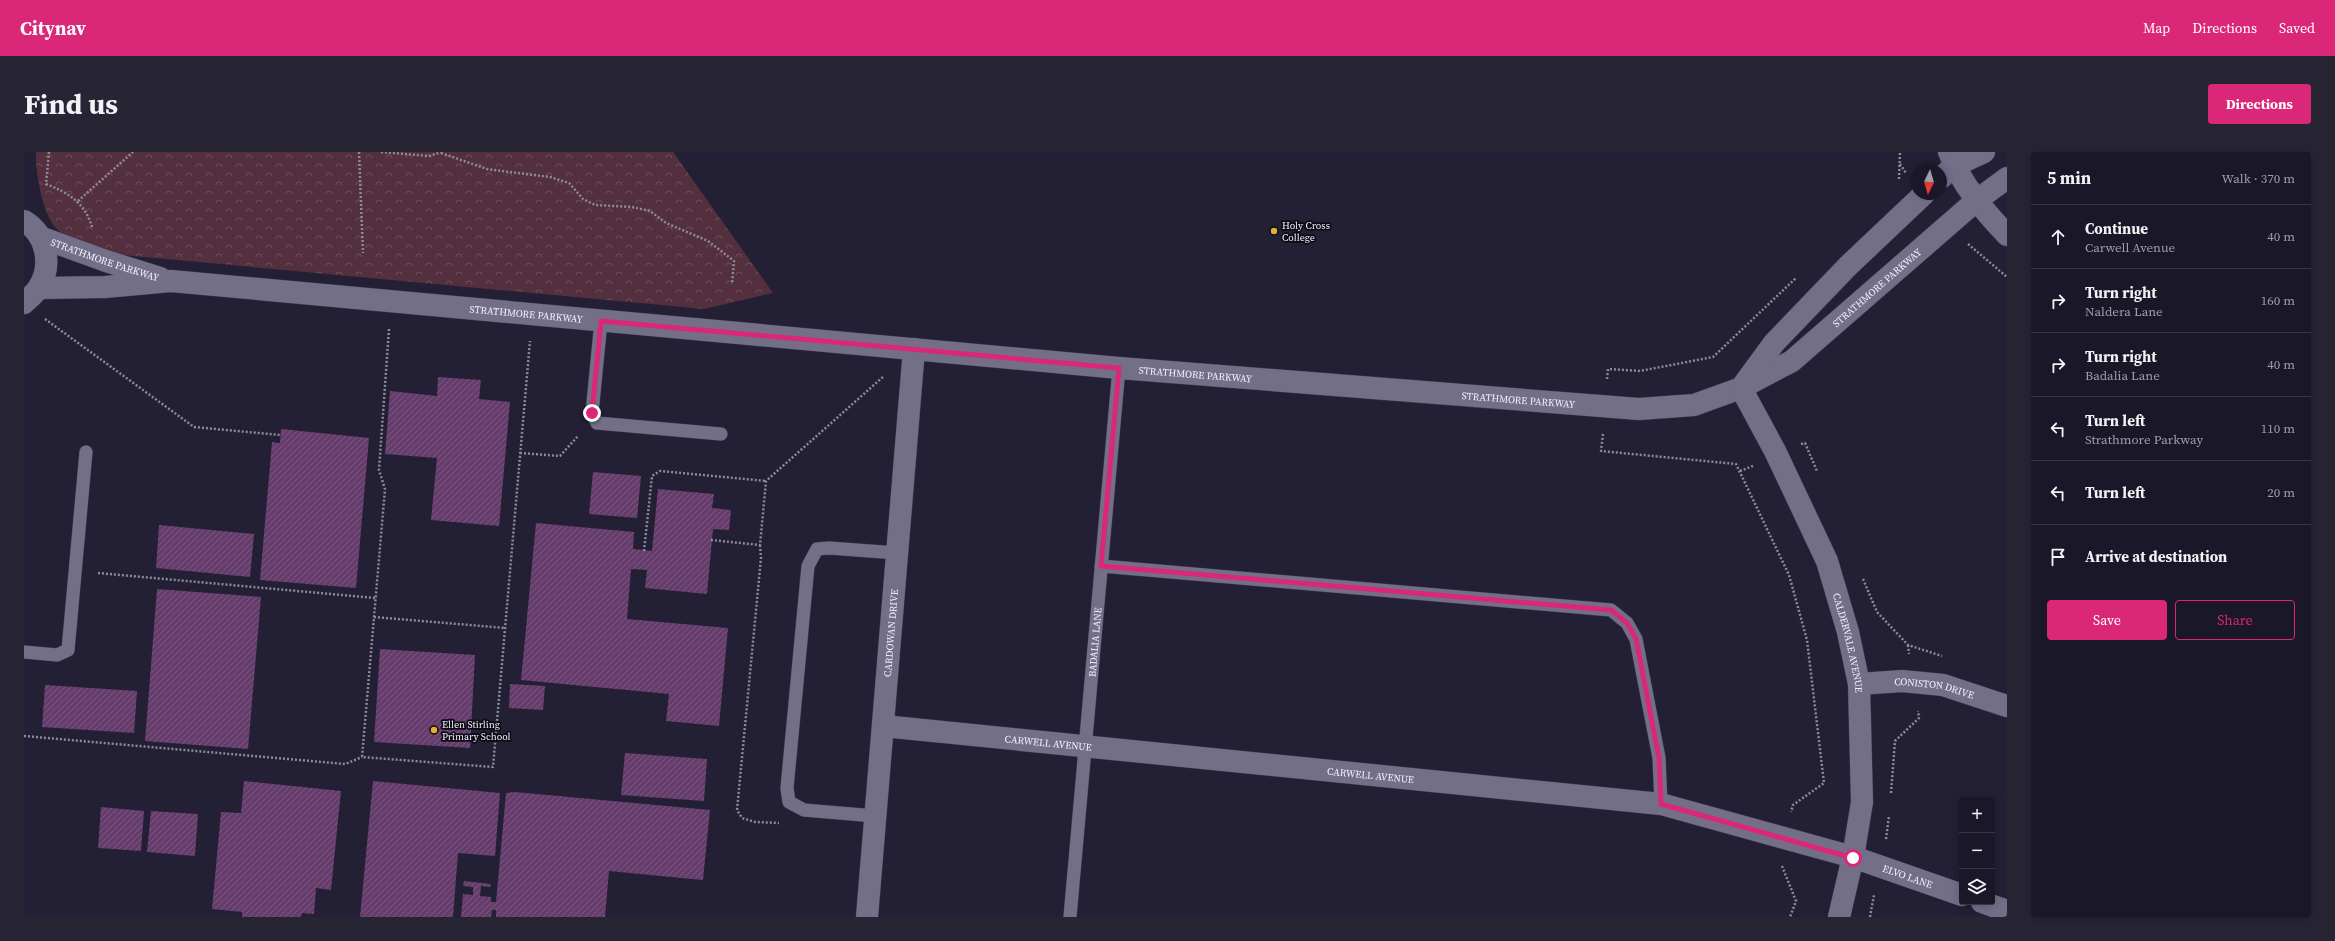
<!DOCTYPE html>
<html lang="en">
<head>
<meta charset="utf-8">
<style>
	:root { --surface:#1a1728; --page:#272434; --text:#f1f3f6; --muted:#9f9fa8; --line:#383645; --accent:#db2777 }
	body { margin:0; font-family:"Source Serif 4",serif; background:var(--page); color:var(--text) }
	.controls { position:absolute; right:12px; bottom:12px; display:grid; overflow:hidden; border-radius:4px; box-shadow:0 2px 10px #0003 }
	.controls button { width:36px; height:36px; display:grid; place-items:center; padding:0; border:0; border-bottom:1px solid var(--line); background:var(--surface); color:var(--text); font:20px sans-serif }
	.compass { position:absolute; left:1887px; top:12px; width:36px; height:36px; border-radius:50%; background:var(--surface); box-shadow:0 2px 10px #0003; rotate:185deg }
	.stop { position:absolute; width:12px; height:12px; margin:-9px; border:3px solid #db2777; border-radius:50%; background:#fff }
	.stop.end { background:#db2777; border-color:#fff; box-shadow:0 1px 4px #0008 }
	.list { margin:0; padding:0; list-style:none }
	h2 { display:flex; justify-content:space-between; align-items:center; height:52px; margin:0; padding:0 16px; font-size:17px }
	h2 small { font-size:13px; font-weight:400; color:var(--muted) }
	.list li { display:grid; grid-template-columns:26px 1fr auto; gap:12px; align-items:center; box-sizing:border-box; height:64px; padding:0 16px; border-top:1px solid var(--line) }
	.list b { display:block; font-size:15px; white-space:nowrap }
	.list p { margin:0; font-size:13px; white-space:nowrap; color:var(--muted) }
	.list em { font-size:13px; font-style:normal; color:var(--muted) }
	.actions { display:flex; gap:8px; padding:12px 16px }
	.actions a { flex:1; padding:9px 0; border:1px solid var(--accent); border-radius:4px; text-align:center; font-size:14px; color:var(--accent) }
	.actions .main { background:var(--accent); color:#fff }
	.icon { flex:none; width:22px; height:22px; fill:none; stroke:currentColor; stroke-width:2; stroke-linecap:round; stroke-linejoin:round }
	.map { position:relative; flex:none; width:1983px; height:765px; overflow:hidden; border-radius:4px }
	header { display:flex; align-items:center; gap:24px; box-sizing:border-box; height:56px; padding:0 20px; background:var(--accent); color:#fff }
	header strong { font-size:19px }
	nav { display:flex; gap:22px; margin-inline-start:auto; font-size:14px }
	.intro { display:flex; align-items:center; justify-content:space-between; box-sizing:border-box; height:96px; padding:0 24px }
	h1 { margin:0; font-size:28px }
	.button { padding:10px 18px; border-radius:4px; background:var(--accent); color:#fff; font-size:14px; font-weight:700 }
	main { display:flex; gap:24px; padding:0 24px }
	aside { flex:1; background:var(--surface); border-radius:4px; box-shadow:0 2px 10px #0003 }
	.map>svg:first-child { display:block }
</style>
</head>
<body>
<header>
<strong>Citynav</strong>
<nav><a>Map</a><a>Directions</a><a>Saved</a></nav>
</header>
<div class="intro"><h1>Find us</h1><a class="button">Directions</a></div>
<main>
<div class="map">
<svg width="1983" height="765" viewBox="0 0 1983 765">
	<defs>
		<pattern id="park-crowns" width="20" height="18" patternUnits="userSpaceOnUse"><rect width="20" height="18" fill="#54303f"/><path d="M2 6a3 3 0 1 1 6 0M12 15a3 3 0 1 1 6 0" fill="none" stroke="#6d4e5c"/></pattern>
		<pattern id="building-hatch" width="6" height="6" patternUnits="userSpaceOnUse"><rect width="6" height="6" fill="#653c6b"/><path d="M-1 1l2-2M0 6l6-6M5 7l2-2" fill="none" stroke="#7c5981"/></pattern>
	</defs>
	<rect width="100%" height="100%" fill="#231f35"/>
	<path fill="url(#park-crowns)" d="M12,0H649L749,141L680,157L99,103C78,97 54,91 35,79C19,67 11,19 12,0Z"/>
	<path fill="url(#building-hatch)" d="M414,225L457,228L455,247L486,250L475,374L407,368L413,306L361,302L366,239L413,244Z
		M257,277L345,286L332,436L236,428L248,290L256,291Z
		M569,320L617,324L613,366L565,362Z
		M634,337L690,342L688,356L707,358L705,378L689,377L683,442L621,436L623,418L607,417L603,467L704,476L695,574L642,569L645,542L497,528L512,371L610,380L609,397L628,399Z
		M135,373L230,382L226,425L132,416Z
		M133,437L237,445L224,597L121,589Z
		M356,497L451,503L446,596L350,590Z
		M486,532L521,534L519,558L485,556Z
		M21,533L113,539L110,581L18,575Z
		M601,601L683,607L680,649L597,643Z
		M220,629L317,639L307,738L292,736L290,762L278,761L277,765H218V760L188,757L197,660L217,661Z
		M349,629L476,641L471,704L434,701L429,765H336Z
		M491,640L686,658L679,728L585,719L581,765H472V758H468L467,765H437L439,742L449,743V735L439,734L440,729L467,732L466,735L457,734L456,744L467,745V750H472L482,641Z
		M77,655L120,659L117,699L74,696Z
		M127,659L174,662L171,704L123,700Z"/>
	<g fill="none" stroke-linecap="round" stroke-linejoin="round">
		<g stroke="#403b4e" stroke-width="14">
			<g id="service">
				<path d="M577,169L568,261L573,271L697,282"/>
				<path d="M1077,414L1587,458L1603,471L1612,487L1635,606L1637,652"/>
				<path d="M0,500L33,503L44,498L62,300"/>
				<path d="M851,664L780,658L765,650L763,636L784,414L793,397L805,396L873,401"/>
				<path id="s1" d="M1046,765L1095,216"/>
			</g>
		</g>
		<g stroke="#403b4e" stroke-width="23">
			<g id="minor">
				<path id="s2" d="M1835,532L1878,529L1919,533L1983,554"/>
				<path id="s3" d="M859,574L1637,652L1829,705L1938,743"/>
				<path d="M1958,750L1983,759"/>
				<path id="s4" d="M843,765L890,197"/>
			</g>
		</g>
		<g stroke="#403b4e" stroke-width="23">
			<g id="tertiary">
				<path d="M1925,0C1937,32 1960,59 1983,83"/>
				<path d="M1917,26L1930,14L1960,0"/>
				<path d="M0,69C22,82 29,112 15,135C12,141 5,146 0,151"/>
				<path id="s5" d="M16,85L82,109L136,126"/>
				<path id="s6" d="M15,136L81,135L147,129L1095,216L1615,257L1670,253L1717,236L1768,209L1953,48L1983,26"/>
				<path d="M1720,232L1750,191L1824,114L1900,42"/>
				<path id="s7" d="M1717,236L1751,299L1803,409L1824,480L1835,532L1838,650L1829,705L1815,765"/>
			</g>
		</g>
		<path stroke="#8d8a9b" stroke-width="2.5" stroke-dasharray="2 2" stroke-linecap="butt" d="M25,0L22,32C45,41 61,51 68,75
			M335,0L339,101
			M357,0L405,4L418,0
			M417,1L463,17L526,25L545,31L559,47L571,53L608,55L626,59L642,71L684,89L710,109L708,132
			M1876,12L1882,21
			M1875,27L1876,0
			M54,49L109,0
			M1944,92L1983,125
			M21,167L170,275L256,283
			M365,177L355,318L361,337L338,605L469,615L506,189
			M1583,227L1584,217L1616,219L1689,205L1772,126
			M1579,282L1577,299L1712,312L1765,423L1783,488L1800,631L1769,653L1767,660
			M1777,292L1781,291L1793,319
			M496,301L536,304L554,284
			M1716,319L1729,314
			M687,388L736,393L742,329L860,224
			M736,393L737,406L713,658L718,666L731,670L755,671
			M620,399L628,324L636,319L742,329
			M74,421L351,446
			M1839,427L1853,460L1884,493L1918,504
			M350,465L482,476
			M1884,493L1885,502
			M0,584L321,612L338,605
			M1867,641L1871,589L1895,566L1894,559
			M1862,687L1865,664
			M1758,714L1772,749L1766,765
			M1846,765L1850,743"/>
		<use href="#service" stroke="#736f89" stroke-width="13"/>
		<use href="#minor" stroke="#736f89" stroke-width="22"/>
		<use href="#tertiary" stroke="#736f89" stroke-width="22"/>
	</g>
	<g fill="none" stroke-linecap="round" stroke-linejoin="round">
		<path stroke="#db2777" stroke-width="5" d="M568,261L577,169L1095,216L1077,414L1587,458L1603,471L1612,487L1635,606L1637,652L1829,706"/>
	</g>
	<g fill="#e1af34" stroke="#0c0b14" stroke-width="1.5">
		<circle cx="1250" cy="79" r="4"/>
		<circle cx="410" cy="578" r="4"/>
	</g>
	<g text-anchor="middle" stroke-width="3.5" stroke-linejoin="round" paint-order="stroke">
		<g font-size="10" fill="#f3f1fd" stroke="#0c0b14" text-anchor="start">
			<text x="1258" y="77">Holy Cross<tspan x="1258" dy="12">College</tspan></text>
			<text x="418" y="576">Ellen Stirling<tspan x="418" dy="12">Primary School</tspan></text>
		</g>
		<g font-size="10" fill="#f3f1fd" stroke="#0c0b14">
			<text dy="4" stroke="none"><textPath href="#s5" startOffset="69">STRATHMORE PARKWAY</textPath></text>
			<text dy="4" stroke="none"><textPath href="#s6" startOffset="1881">STRATHMORE PARKWAY</textPath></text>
			<text dy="4" stroke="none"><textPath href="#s6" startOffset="489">STRATHMORE PARKWAY</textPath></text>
			<text dy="4" stroke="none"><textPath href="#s6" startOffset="1161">STRATHMORE PARKWAY</textPath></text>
			<text dy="4" stroke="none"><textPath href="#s6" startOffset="1485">STRATHMORE PARKWAY</textPath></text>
			<text dy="4" stroke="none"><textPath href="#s4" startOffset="285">CARDOWAN DRIVE</textPath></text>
			<text dy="4" stroke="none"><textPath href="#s1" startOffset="276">BADALIA LANE</textPath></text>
			<text dy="4" stroke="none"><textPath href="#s7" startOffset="278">CALDERVALE AVENUE</textPath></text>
			<text dy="4" stroke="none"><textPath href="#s2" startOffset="76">CONISTON DRIVE</textPath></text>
			<text dy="4" stroke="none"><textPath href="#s3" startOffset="166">CARWELL AVENUE</textPath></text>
			<text dy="4" stroke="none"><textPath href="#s3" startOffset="490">CARWELL AVENUE</textPath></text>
			<text dy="4" stroke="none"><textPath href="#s3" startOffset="1039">ELVO LANE</textPath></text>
		</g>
	</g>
</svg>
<div class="controls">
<button>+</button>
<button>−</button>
<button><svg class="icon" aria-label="layers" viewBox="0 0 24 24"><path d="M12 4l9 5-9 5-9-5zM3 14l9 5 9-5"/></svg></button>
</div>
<svg class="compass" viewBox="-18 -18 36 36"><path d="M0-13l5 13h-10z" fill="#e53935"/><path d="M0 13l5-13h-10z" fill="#9f9fa8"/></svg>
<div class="stop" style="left:1829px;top:706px"></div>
<div class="stop end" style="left:568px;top:261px"></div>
</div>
<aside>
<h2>5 min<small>Walk · 370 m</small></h2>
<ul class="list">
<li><svg class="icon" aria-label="ahead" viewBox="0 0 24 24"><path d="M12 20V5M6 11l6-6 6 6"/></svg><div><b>Continue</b><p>Carwell Avenue</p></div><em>40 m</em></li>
<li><svg class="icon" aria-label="right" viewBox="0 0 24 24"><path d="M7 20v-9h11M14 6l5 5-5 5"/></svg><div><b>Turn right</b><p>Naldera Lane</p></div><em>160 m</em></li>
<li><svg class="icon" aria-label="right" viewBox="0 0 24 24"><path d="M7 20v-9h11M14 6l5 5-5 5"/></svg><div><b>Turn right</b><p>Badalia Lane</p></div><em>40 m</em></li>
<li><svg class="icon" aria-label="left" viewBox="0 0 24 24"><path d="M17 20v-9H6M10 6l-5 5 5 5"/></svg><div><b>Turn left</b><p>Strathmore Parkway</p></div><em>110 m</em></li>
<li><svg class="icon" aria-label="left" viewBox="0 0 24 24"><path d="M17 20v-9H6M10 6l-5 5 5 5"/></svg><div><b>Turn left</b></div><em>20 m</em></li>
<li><svg class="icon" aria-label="arrive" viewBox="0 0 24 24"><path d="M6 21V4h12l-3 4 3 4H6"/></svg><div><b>Arrive at destination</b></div></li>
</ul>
<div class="actions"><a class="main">Save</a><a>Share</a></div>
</aside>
</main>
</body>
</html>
